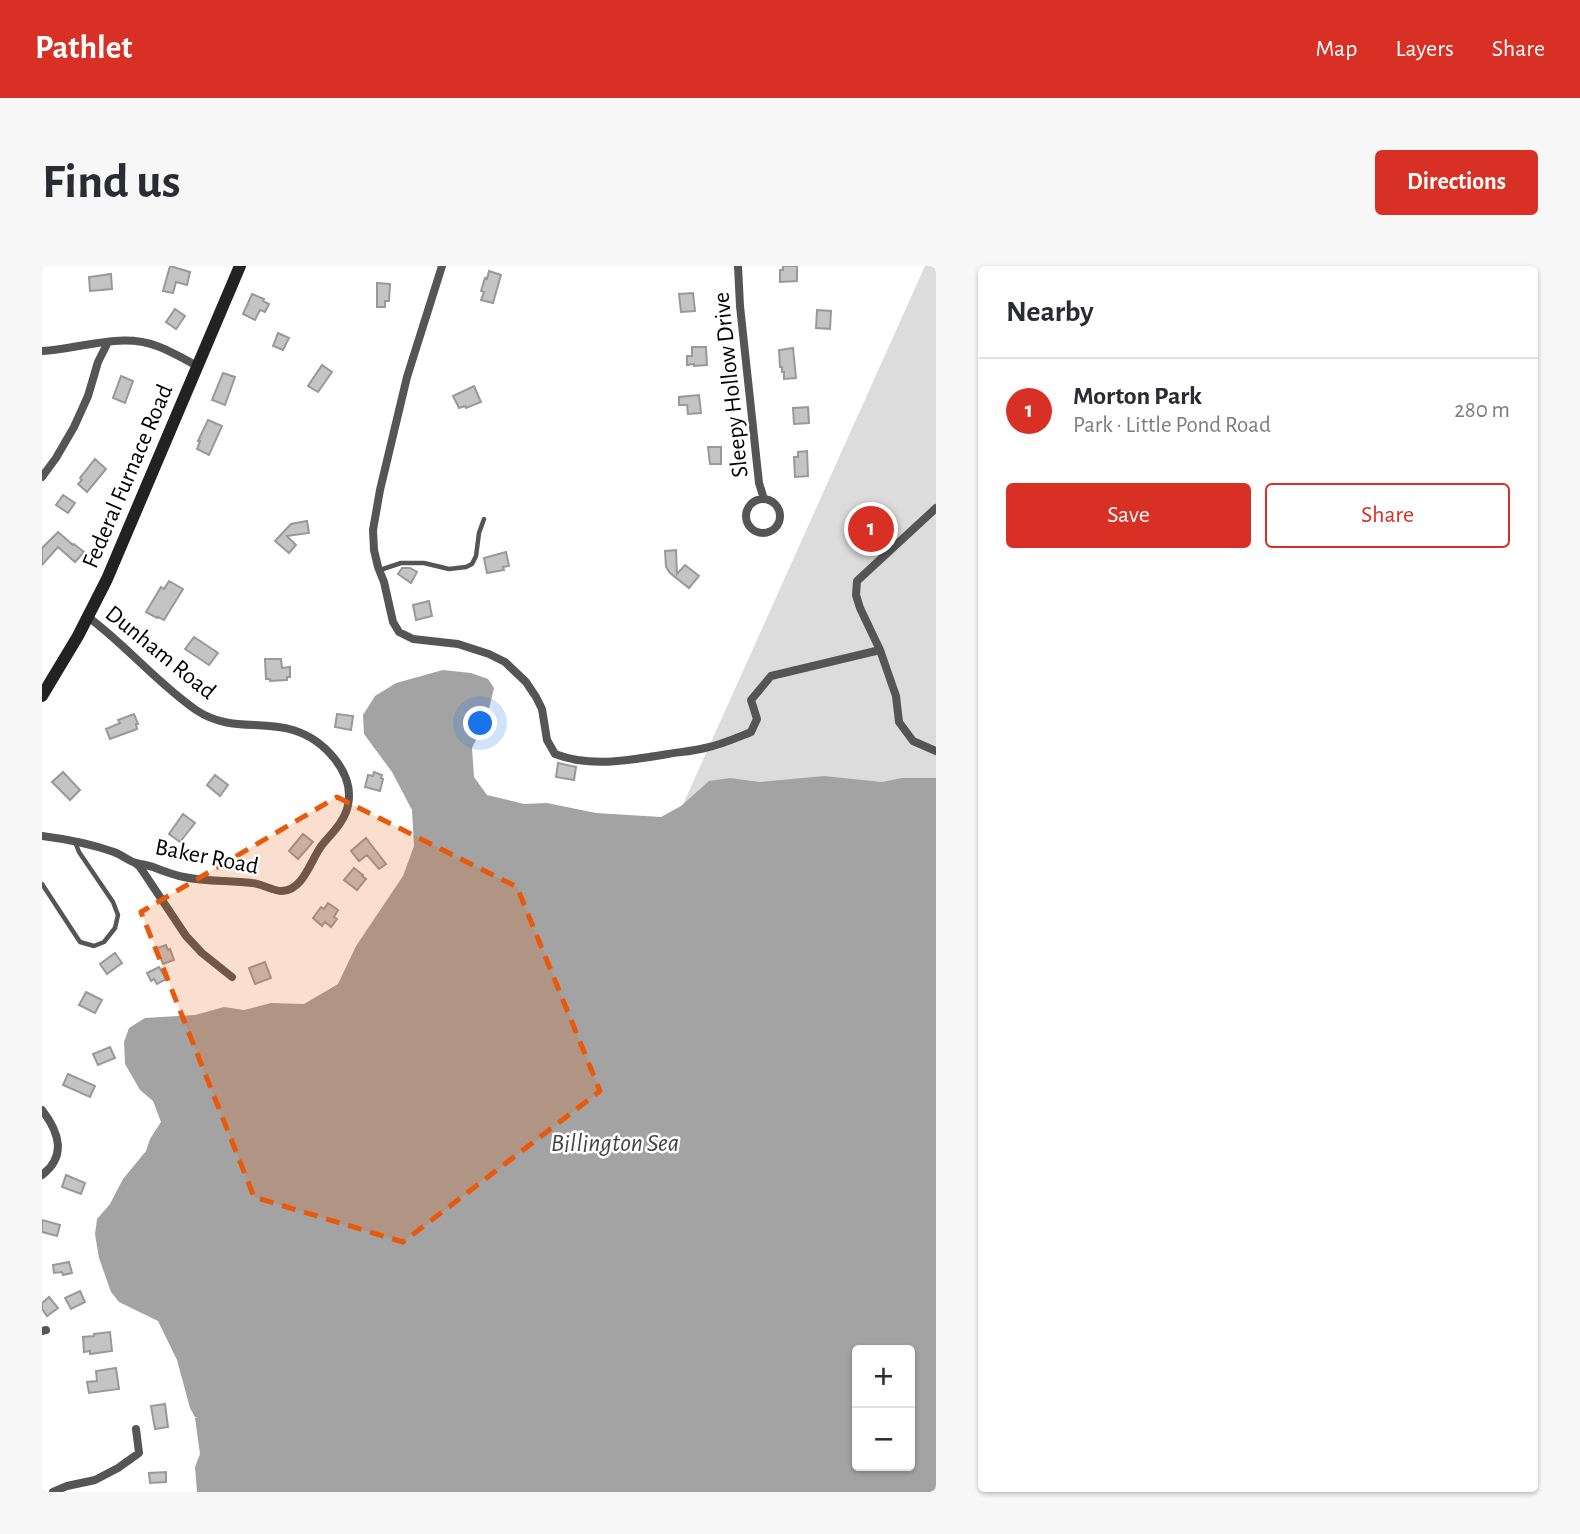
<!DOCTYPE html>
<html lang="en">
<head>
<meta charset="utf-8">
<style>
	:root { --surface:#fff; --page:#f7f7f7; --text:#2b2b33; --muted:#7c7c81; --line:#e1e1e2; --accent:#d93025 }
	body { margin:0; font-family:"Alegreya Sans",sans-serif; background:var(--page); color:var(--text) }
	.controls { position:absolute; right:21px; bottom:21px; display:grid; overflow:hidden; border-radius:7px; box-shadow:0 2px 5px #0004 }
	.controls button { width:63px; height:63px; display:grid; place-items:center; padding:0; border:0; border-bottom:2px solid var(--line); background:var(--surface); color:var(--text); font:35px sans-serif }
	.you { position:absolute; left:439px; top:458px; width:24px; height:24px; margin:-18px; border:5px solid #fff; border-radius:50%; background:#1a73e8; box-shadow:0 0 0 10px #1a73e833 }
	.badge { display:grid; place-items:center; width:46px; height:46px; border-radius:50%; background:var(--accent); color:#fff; font-size:23px; font-weight:700 }
	.pin { position:absolute; translate:-50% -50%; border:4px solid #fff; box-shadow:0 2px 7px #0006 }
	.list { margin:0; padding:0; list-style:none }
	h2 { display:flex; justify-content:space-between; align-items:center; height:91px; margin:0; padding:0 28px; font-size:30px }
	h2 small { font-size:23px; font-weight:400; color:var(--muted) }
	.list li { display:grid; grid-template-columns:46px 1fr auto; gap:21px; align-items:center; box-sizing:border-box; height:105px; padding:0 28px; border-top:2px solid var(--line) }
	.list b { display:block; font-size:26px; white-space:nowrap }
	.list p { margin:0; font-size:23px; white-space:nowrap; color:var(--muted) }
	.list em { font-size:23px; font-style:normal; color:var(--muted) }
	.actions { display:flex; gap:14px; padding:21px 28px }
	.actions a { flex:1; padding:16px 0; border:2px solid var(--accent); border-radius:7px; text-align:center; font-size:24px; color:var(--accent) }
	.actions .main { background:var(--accent); color:#fff }
	.map { position:relative; flex:none; width:894px; height:1226px; overflow:hidden; border-radius:7px }
	header { display:flex; align-items:center; gap:42px; box-sizing:border-box; height:98px; padding:0 35px; background:var(--accent); color:#fff }
	header strong { font-size:33px }
	nav { display:flex; gap:38px; margin-inline-start:auto; font-size:24px }
	.intro { display:flex; align-items:center; justify-content:space-between; box-sizing:border-box; height:168px; padding:0 42px }
	h1 { margin:0; font-size:49px }
	.button { padding:18px 32px; border-radius:7px; background:var(--accent); color:#fff; font-size:24px; font-weight:700 }
	main { display:flex; gap:42px; padding:0 42px }
	aside { flex:1; background:var(--surface); border-radius:7px; box-shadow:0 2px 5px #0004 }
	.map>svg:first-child { display:block }
</style>
</head>
<body>
<header>
<strong>Pathlet</strong>
<nav><a>Map</a><a>Layers</a><a>Share</a></nav>
</header>
<div class="intro"><h1>Find us</h1><a class="button">Directions</a></div>
<main>
<div class="map">
<svg width="894" height="1226" viewBox="0 0 894 1226">
	<rect width="100%" height="100%" fill="#fff"/>
	<path fill="#dcdcdc" d="M883,0H894V531L634,554Z"/>
	<path fill="#a3a3a3" fill-rule="evenodd" d="M401,404L429,407L446,413L452,422L445,451L430,482L432,511L445,529L482,538L505,537L554,547L619,551L639,540L667,515L688,512L718,516L782,510L840,516L860,512H894V1226H155L153,1201L158,1188L153,1152H155L153,1151L148,1142L135,1094L116,1055L77,1036L69,1026L57,992L53,968L55,953L68,938L81,913L104,885L108,873L119,856L111,835L98,824L83,798L82,776L87,762L103,752L153,749L182,741L202,744L229,737L262,738L296,718L314,680L361,610L372,580L370,544L350,506L322,468L321,449L333,430L354,417ZM815,1084H868V1200H815Z"/>
	<path fill="#c4c4c4" stroke="#999" stroke-width="2" d="M128,0L148,6L145,19L134,16L131,27L121,25Z
		M741,0H755V15L738,16V4H741Z
		M447,5L459,9L451,37L439,34L442,26L439,25L443,12L445,13Z
		M69,8L70,23L48,25L47,11Z
		M335,17L348,18L347,35H343V41H335Z
		M651,27L653,45L639,46L637,28Z
		M210,28L222,33L221,35L227,38L223,46L218,44L213,54L201,48Z
		M133,43L143,50L134,63L124,56Z
		M775,44L789,45L788,63L774,62Z
		M236,67L247,72L241,84L231,80Z
		M650,81H664L665,99L652,100V98L645,99V90H650Z
		M751,82L754,112L742,113V106H740V101H738L737,84Z
		M280,99L290,106L276,126L266,120Z
		M181,107L193,111L183,139L170,134Z
		M79,110L91,115L83,137L71,132Z
		M432,120L439,136L424,142L423,140L417,142L411,130Z
		M657,129L659,147L646,148L645,139H637V131Z
		M766,141L767,157L752,158L751,142Z
		M166,154L180,160L167,189L155,183L158,175H156Z
		M666,181H679V198H668Z
		M765,185L766,210L753,211L752,191H756V186Z
		M53,193L64,203L45,226L36,218L40,214L38,212Z
		M21,229L33,237L26,247L14,239Z
		M265,255L267,267L245,270L254,279L247,287L233,275L249,258Z
		M16,266L31,279L32,278L42,286L33,296L16,281L0,299V282Z
		M634,284L635,308L643,299L657,310L647,322L628,307L624,301L623,285Z
		M464,286L467,300L461,301L462,304L445,307L442,292Z
		M360,302H368L375,306L369,317L356,308Z
		M127,315L141,323L122,354L116,351L115,352L104,346L119,321L122,323Z
		M387,335L390,350L374,354L371,339Z
		M152,371L176,387L167,399L143,383Z
		M223,393H239L240,402L248,401V411H245V414L228,415V413H224Z
		M92,448L96,458H94L95,463L68,473L64,463L78,457L76,454Z
		M295,448L311,450L309,464L293,461Z
		M516,497L534,501L532,514L514,511Z
		M21,506L38,524L28,534L10,516Z
		M332,506L340,509L339,512L341,513L338,525L323,521L326,509L331,510Z
		M173,509L186,519L178,530L165,519Z
		M141,548L153,557L138,576L127,568Z
		M261,568L271,576L256,593L247,585Z
		M324,572L344,598L337,603L325,589L317,595L309,585Z
		M312,602L321,609L320,610L324,613L315,624L302,614Z
		M286,637L296,644L292,651L295,653L289,661L283,656L280,660L271,652L279,641L282,643Z
		M124,679L126,684L128,683L132,694L121,698L115,682Z
		M73,687L80,697L65,708L58,698Z
		M223,696L229,712L213,718L207,702Z
		M117,701L124,713L115,718L112,713L109,715L105,707Z
		M44,726L60,734L53,747L37,739Z
		M68,781L73,792L56,799L51,788Z
		M26,808L53,820L48,831L21,819Z
		M24,909L43,917L39,928L20,921Z
		M0,954L18,959L15,970L0,966Z
		M27,996L30,1007L21,1009L20,1006L12,1007L11,999Z
		M38,1025L43,1036L29,1043L23,1032Z
		M7,1031L16,1042L5,1050L0,1043V1037Z
		M68,1066L70,1085L48,1088V1085L42,1086L41,1071L52,1070V1068Z
		M74,1102L77,1123L47,1127L45,1116L55,1115L54,1105Z
		M123,1138L126,1161L113,1163L109,1140Z
		M124,1206V1216L108,1217L107,1207Z"/>
	<g fill="none" stroke-linecap="round" stroke-linejoin="round">
		<path stroke="#555" stroke-width="4.5" d="M338,304L359,297H382L407,303L424,301L430,298L434,290L437,267L442,253
			M0,618L38,676L52,680L62,676L73,662L76,649L71,636L37,586L33,576"/>
		<path stroke="#555" stroke-width="8" d="M400,0L365,111L338,224L331,264L332,284L336,301L342,316L351,356L357,366L371,373L416,378L447,388L463,396L484,416L494,431L500,443L505,474L513,488C549,502 589,494 626,488C638,486 651,485 663,482C679,479 694,472 709,466L715,453L709,434L729,410L838,384
			M696,0L698,40L717,217L722,233
			M0,85C37,83 79,66 115,80C129,85 142,93 155,100
			M0,211L14,192L32,161L46,130L56,96L66,76
			M704 250a17 17 0 1 1 34 0a17 17 0 1 1-34 0Z
			M894,242L815,315L814,329L818,342L838,384L854,430L857,456L871,475L894,485
			M0,570C24,573 49,578 72,586C79,589 85,593 91,596C97,598 105,599 111,601C121,605 131,609 142,611C164,616 188,614 210,617C221,618 230,625 240,625C262,624 269,593 280,579C290,567 303,555 306,539C313,506 281,473 251,464C217,454 187,466 154,444C115,417 84,379 46,351
			M93,597L98,601L144,670L160,687L190,711
			M0,844C17,866 25,890 0,909
			M0,1065L4,1064
			M11,1226L25,1220L53,1214L76,1202L97,1187L94,1163"/>
		<path stroke="#222" stroke-width="12" d="M0,430L36,370L65,313L198,0"/>
	</g>
	<path fill="#e8590c" fill-opacity="0.2" stroke="#e8590c" stroke-width="5" stroke-dasharray="14 9" stroke-linejoin="round" d="M295,531L475,621L558,825L361,976L212,931L99,646Z"/>
	<g text-anchor="middle" stroke-width="5" stroke-linejoin="round" paint-order="stroke">
		<g font-size="24" fill="#000" stroke="#fff">
			<text transform="translate(688 119) rotate(-96)" y="8">Sleepy Hollow Drive</text>
			<text transform="translate(85 210) rotate(-67)" y="8">Federal Furnace Road</text>
			<text transform="translate(119 386) rotate(39)" y="8">Dunham Road</text>
			<text transform="translate(165 590) rotate(11)" y="8">Baker Road</text>
		</g>
		<g font-size="26" font-style="italic" fill="#444" stroke="#fff">
			<text x="573" y="885">Billington Sea</text>
		</g>
	</g>
</svg>
<div class="controls">
<button>+</button>
<button>−</button>
</div>
<div class="you"></div>
<div class="pin badge" style="left:829px;top:263px">1</div>
</div>
<aside>
<h2>Nearby<small></small></h2>
<ul class="list">
<li><span class="badge">1</span><div><b>Morton Park</b><p>Park · Little Pond Road</p></div><em>280 m</em></li>
</ul>
<div class="actions"><a class="main">Save</a><a>Share</a></div>
</aside>
</main>
</body>
</html>
